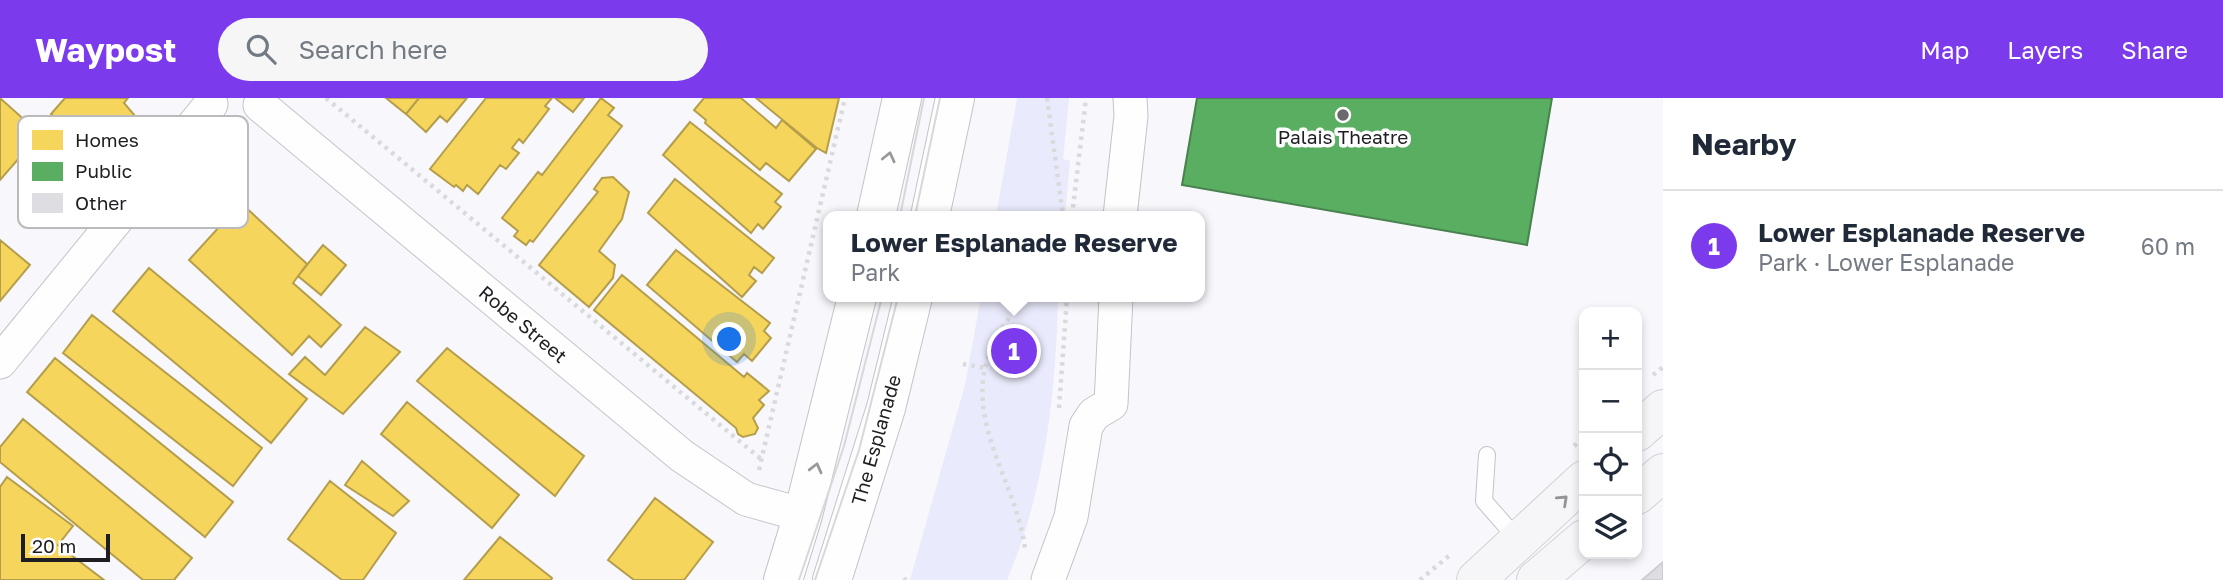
<!DOCTYPE html>
<html lang="en">
<head>
<meta charset="utf-8">
<style>
	:root { --surface:#fff; --page:#f6f6f7; --text:#1f2937; --muted:#747a83; --line:#e0e1e3; --accent:#7c3aed }
	body { margin:0; font-family:"Golos Text",sans-serif; background:var(--page); color:var(--text) }
	.controls { position:absolute; right:21px; bottom:21px; display:grid; overflow:hidden; border-radius:14px; box-shadow:0 4px 10px #0003 }
	.controls button { width:63px; height:63px; display:grid; place-items:center; padding:0; border:0; border-bottom:2px solid var(--line); background:var(--surface); color:var(--text); font:35px sans-serif }
	.scale { position:absolute; left:21px; bottom:18px; width:89px; box-sizing:border-box; padding-left:7px; border:4px solid #1d1d22; border-top:0; font-size:19px; line-height:24px; white-space:nowrap; color:#1d1d22; -webkit-text-stroke:5px #fff; paint-order:stroke }
	.you { position:absolute; left:730px; top:242px; width:24px; height:24px; margin:-18px; border:5px solid #fff; border-radius:50%; background:#1a73e8; box-shadow:0 0 0 10px #1a73e833 }
	.badge { display:grid; place-items:center; width:46px; height:46px; border-radius:50%; background:var(--accent); color:#fff; font-size:23px; font-weight:700 }
	.pin { position:absolute; translate:-50% -50%; border:4px solid #fff; box-shadow:0 2px 7px #0006 }
	.popup { position:absolute; left:823px; top:113px; width:382px; height:91px; box-sizing:border-box; display:grid; place-content:center; border-radius:14px; background:var(--surface); filter:drop-shadow(0 2px 5px #0005); font-size:23px; white-space:nowrap; color:var(--muted) }
	.popup b { font-size:26px; color:var(--text) }
	.popup::after { content:''; position:absolute; left:50%; top:100%; margin-left:-14px; border:14px solid transparent; border-top-color:var(--surface) }
	.list { margin:0; padding:0; list-style:none }
	h2 { display:flex; justify-content:space-between; align-items:center; height:91px; margin:0; padding:0 28px; font-size:30px }
	h2 small { font-size:23px; font-weight:400; color:var(--muted) }
	.list li { display:grid; grid-template-columns:46px 1fr auto; gap:21px; align-items:center; box-sizing:border-box; height:112px; padding:0 28px; border-top:2px solid var(--line) }
	.list b { display:block; font-size:26px; white-space:nowrap }
	.list p { margin:0; font-size:23px; white-space:nowrap; color:var(--muted) }
	.list em { font-size:23px; font-style:normal; color:var(--muted) }
	.icon { flex:none; width:38px; height:38px; fill:none; stroke:currentColor; stroke-width:2; stroke-linecap:round; stroke-linejoin:round }
	.map { position:relative; flex:none; width:1663px; height:482px; overflow:hidden }
	header { display:flex; align-items:center; gap:42px; box-sizing:border-box; height:98px; padding:0 35px; background:var(--accent); color:#fff }
	header strong { font-size:33px }
	nav { display:flex; gap:38px; margin-inline-start:auto; font-size:24px }
	.search { width:490px; height:63px; background:var(--page); display:flex; align-items:center; gap:18px; box-sizing:border-box; padding:0 24px; border-radius:38px; color:var(--muted); font-size:26px }
	main { display:flex }
	aside { flex:1; background:var(--surface) }
	.map>svg:first-child { display:block }
</style>
</head>
<body>
<header>
<strong>Waypost</strong>
<div class="search"><svg class="icon" aria-label="search" viewBox="0 0 24 24"><circle cx="10" cy="10" r="6"/><path d="M15 15l6 6"/></svg>Search here</div>
<nav><a>Map</a><a>Layers</a><a>Share</a></nav>
</header>
<main>
<div class="map">
<svg width="1663" height="482" viewBox="0 0 1663 482">
	<rect width="100%" height="100%" fill="#f7f7fc"/>
	<path fill="#e9eafb" d="M1017,0H1069L1063,61L1070,63L1065,118H996Z
		M981,199H1058C1056,294 1045,393 1007,482H910L965,287Z"/>
	<path fill="#f6d55c" stroke="#b59e4b" stroke-width="2" d="M0,0L40,36L0,82Z
		M65,0H128L124,5L136,19L103,62L51,16Z
		M386,0H419L406,16Z
		M419,0H467L447,24L440,18L426,34L406,16Z
		M486,0H552L545,8L549,11L523,45L519,41L512,50L519,55L506,71L500,67L478,96L467,87L463,93L456,87L454,89L430,71Z
		M555,0H584L573,14Z
		M601,0L614,10L608,17L622,28L533,144L530,142L526,147L514,138L518,133L502,120L538,74L542,77Z
		M704,0H741L776,30L782,22L816,51L789,83L766,65L760,72L705,25L706,22L694,12Z
		M756,0H839L826,55L817,50Z
		M690,24L782,96L775,104L781,109L763,131L758,126L751,135L663,57Z
		M613,79L629,94L622,121L599,153L615,167L613,180L589,209L539,167L598,94L594,91L602,80Z
		M675,81L774,160L762,175L754,169L749,177L756,183L742,199L648,115Z
		M241,105L307,166L293,185L341,227L321,249L309,238L292,257L189,162Z
		M0,142L30,167L0,203Z
		M323,147L346,167L321,197L298,178Z
		M676,152L770,225L764,233L771,240L752,263L744,256L737,264L647,187Z
		M149,170L307,301L271,345L113,213Z
		M622,177L744,279L747,275L769,293L759,302L764,307L753,320L758,330L755,336L743,339L738,336L736,330L594,212Z
		M92,217L262,350L233,388L63,255Z
		M365,229L400,254L343,316L289,276L305,259L325,277Z
		M447,250L584,358L555,398L417,283Z
		M55,260L233,404L205,439L27,294Z
		M407,304L519,397L492,430L381,336Z
		M23,321L192,460L174,482H143L0,364V349Z
		M362,363L409,403L393,418L345,387Z
		M7,379L73,428L58,447L104,482H0V389Z
		M330,383L396,435L363,482H342L288,441Z
		M655,400L713,444L684,482H634L608,462Z
		M500,439L552,480L551,482H464Z"/>
	<path fill="#5aae61" stroke="#48824e" stroke-width="2" d="M1197,0H1552L1527,147L1182,87Z"/>
	<path fill="#dedee2" stroke="#cdcdd2" stroke-width="2" d="M1663,464V482H1642Z"/>
	<g fill="none" stroke-linecap="round" stroke-linejoin="round">
		<g stroke="#c3c4c8" stroke-width="18">
			<path id="lane" d="M1487,357L1484,403L1519,443"/>
		</g>
		<g stroke="#c3c4c8" stroke-width="35">
			<path id="street" d="M260,7L682,358L746,401L803,417
				M1120,118L1131,18L1130,0
				M0,264L211,6
				M1048,482L1071,419L1086,328L1094,316L1111,306L1116,199"/>
		</g>
		<g stroke="#c3c4c8" stroke-width="40">
			<path id="secondary" d="M876,118L902,0
				M930,118L955,0
				M783,482L803,417L857,199
				M832,482L886,310L913,199"/>
		</g>
		<g stroke="#d3d3d6" stroke-width="40">
			<path id="primary" d="M1637,334L1663,311
				M1637,397L1663,375
				M1476,482L1584,382
				M1536,482L1584,441"/>
		</g>
		<path stroke="#d9dadc" stroke-width="4.5" stroke-dasharray="3.5 5" stroke-linecap="butt" d="M326,0L761,361
			M1047,0L1063,118
			M1072,118L1086,0
			M1023,199C1009,220 991,244 985,270C971,332 1018,391 1025,451
			M963,266L985,270
			M1653,277L1663,269
			M1059,310L1067,199
			M1574,348L1584,339
			M759,372L845,0
			M904,480L906,482
			M1420,482L1451,456"/>
		<use href="#lane" stroke="#fefeff" stroke-width="16"/>
		<use href="#street" stroke="#fefeff" stroke-width="33"/>
		<use href="#secondary" stroke="#fefeff" stroke-width="38"/>
		<use href="#primary" stroke="#f6f6f9" stroke-width="38"/>
		<path stroke="#d8d8da" stroke-width="2" d="M900,118L924,0
			M915,118L940,0
			M799,482L844,348L882,199
			M815,482L859,352L898,199"/>
	</g>
	<defs><path id="oneway-chevron" d="M-2-3.5L2.5 0L-2 3.5" fill="none" stroke-width="1.6" stroke-linecap="round" stroke-linejoin="round" transform="scale(1.75)"/></defs>
	<g stroke="#99999c">
		<use href="#oneway-chevron" transform="translate(889 59) rotate(-77)"/>
		<use href="#oneway-chevron" transform="translate(816 370) rotate(-76)"/>
	</g>
	<use stroke="#949498" href="#oneway-chevron" transform="translate(1563 402) rotate(-43)"/>
	<circle fill="#69696e" stroke="#fff" stroke-width="2.5" cx="1343" cy="17" r="7"/>
	<g text-anchor="middle" stroke-width="7" stroke-linejoin="round" paint-order="stroke">
		<g font-size="19" fill="#1d1d22" stroke="#fff">
			<text x="1343" y="46">Palais Theatre</text>
		</g>
		<g font-size="19" fill="#1d1d22" stroke="#fff">
			<text transform="translate(523 226) rotate(40)" y="7">Robe Street</text>
			<text transform="translate(876 342) rotate(-74)" y="7">The Esplanade</text>
		</g>
	</g>
	<rect x="18" y="18" width="230" height="112" rx="10" fill="#fff" stroke="#bbbbbd" stroke-width="2"/>
	<rect x="32" y="32" width="31" height="20" fill="#f6d55c"/>
	<rect x="32" y="64" width="31" height="19" fill="#5aae61"/>
	<rect x="32" y="95" width="31" height="20" fill="#dedee2"/>
	<g font-size="19" fill="#1d1d22">
		<text x="75" y="49">Homes</text>
		<text x="75" y="80">Public</text>
		<text x="75" y="112">Other</text>
	</g>
</svg>
<div class="controls">
<button>+</button>
<button>−</button>
<button><svg class="icon" aria-label="locate" viewBox="0 0 24 24"><circle cx="12" cy="12" r="6"/><path d="M12 2v4M12 18v4M2 12h4M18 12h4"/></svg></button>
<button><svg class="icon" aria-label="layers" viewBox="0 0 24 24"><path d="M12 4l9 5-9 5-9-5zM3 14l9 5 9-5"/></svg></button>
</div>
<div class="scale">20 m</div>
<div class="you"></div>
<div class="pin badge" style="left:1014px;top:253px">1</div>
<div class="popup"><b>Lower Esplanade Reserve</b>Park</div>
</div>
<aside>
<h2>Nearby<small></small></h2>
<ul class="list">
<li><span class="badge">1</span><div><b>Lower Esplanade Reserve</b><p>Park · Lower Esplanade</p></div><em>60 m</em></li>
</ul>
</aside>
</main>
</body>
</html>
